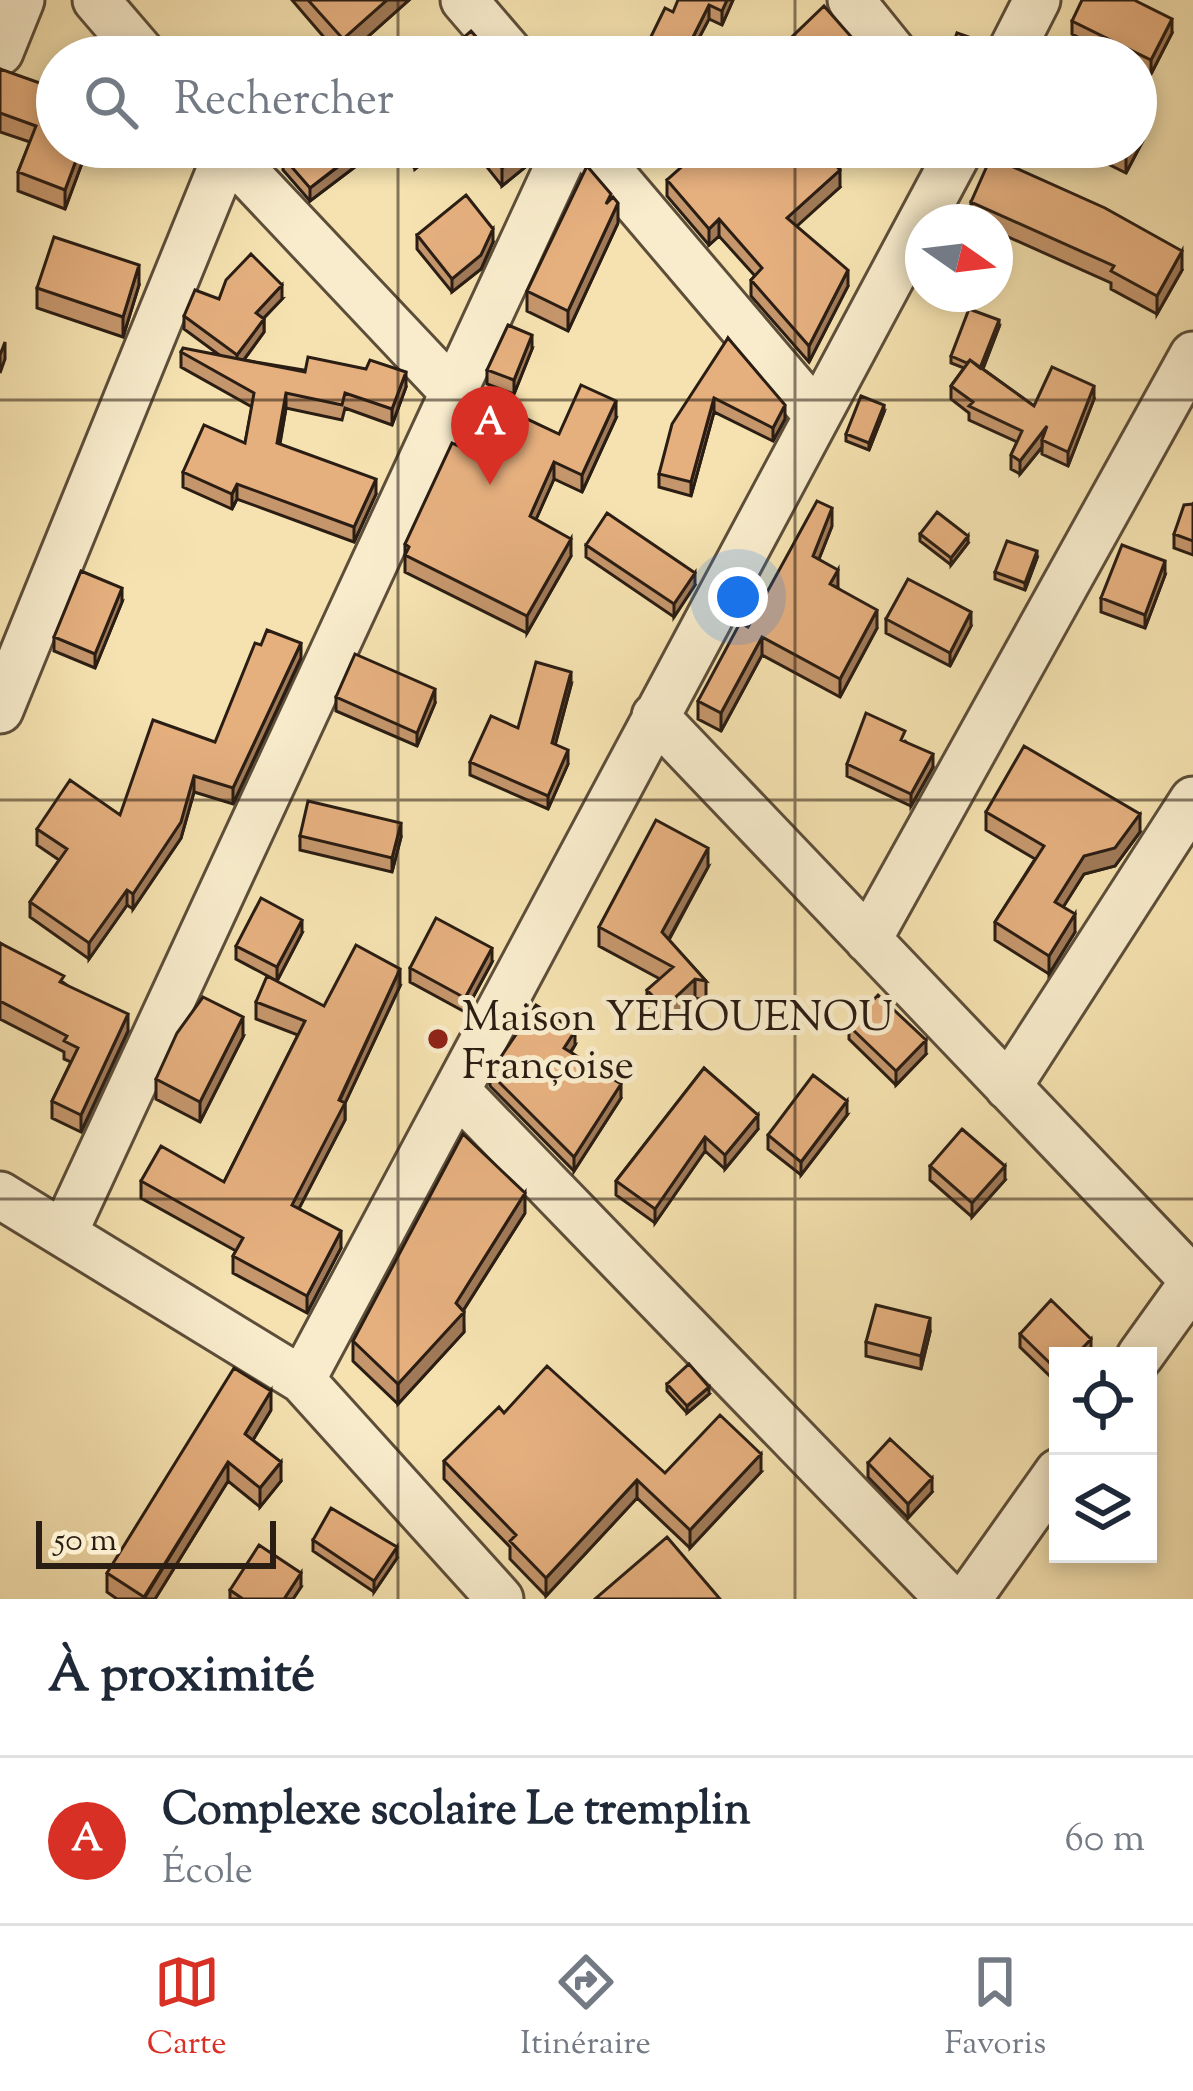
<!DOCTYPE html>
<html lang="fr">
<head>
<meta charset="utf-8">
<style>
	:root { --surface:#fff; --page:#f6f6f7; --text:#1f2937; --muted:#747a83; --line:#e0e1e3; --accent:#d93025 }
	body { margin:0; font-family:"Sorts Mill Goudy",serif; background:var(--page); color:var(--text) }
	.controls { position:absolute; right:36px; bottom:36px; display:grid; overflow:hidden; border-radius:0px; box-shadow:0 6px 18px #0003 }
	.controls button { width:108px; height:108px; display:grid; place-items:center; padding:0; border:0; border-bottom:3px solid var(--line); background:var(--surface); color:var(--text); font:60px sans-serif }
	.compass { position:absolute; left:905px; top:204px; width:108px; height:108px; border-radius:50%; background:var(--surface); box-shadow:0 6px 18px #0003; rotate:104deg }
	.scale { position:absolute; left:36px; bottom:30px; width:240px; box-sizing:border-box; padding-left:12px; border:6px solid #2a1d13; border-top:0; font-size:33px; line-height:42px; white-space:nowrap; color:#2a1d13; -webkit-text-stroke:9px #f8eccc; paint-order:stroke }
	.you { position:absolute; left:738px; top:597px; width:42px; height:42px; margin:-30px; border:9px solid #fff; border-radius:50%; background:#1a73e8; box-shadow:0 0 0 18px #1a73e833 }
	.badge { display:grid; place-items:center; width:78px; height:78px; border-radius:50%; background:var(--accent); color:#fff; font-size:39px; font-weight:700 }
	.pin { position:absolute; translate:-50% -99px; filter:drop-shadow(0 3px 6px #0008) }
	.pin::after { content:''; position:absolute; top:63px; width:42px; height:36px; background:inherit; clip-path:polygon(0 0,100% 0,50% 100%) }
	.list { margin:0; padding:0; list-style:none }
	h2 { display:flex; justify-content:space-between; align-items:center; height:156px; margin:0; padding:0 48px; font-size:51px }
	h2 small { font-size:39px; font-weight:400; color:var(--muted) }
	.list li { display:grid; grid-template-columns:78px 1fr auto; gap:36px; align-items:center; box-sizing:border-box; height:168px; padding:0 48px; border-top:3px solid var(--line) }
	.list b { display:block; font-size:45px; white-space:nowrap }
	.list p { margin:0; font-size:39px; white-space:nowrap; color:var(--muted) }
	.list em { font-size:39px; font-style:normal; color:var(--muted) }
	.icon { flex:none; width:66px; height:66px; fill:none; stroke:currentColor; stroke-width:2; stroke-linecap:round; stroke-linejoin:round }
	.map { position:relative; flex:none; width:1193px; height:1599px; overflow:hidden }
	.search { position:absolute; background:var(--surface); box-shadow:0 6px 18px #0003; left:36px; right:36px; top:36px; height:132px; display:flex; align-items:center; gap:30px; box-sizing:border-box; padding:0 42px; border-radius:66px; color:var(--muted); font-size:45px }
	.sheet { height:324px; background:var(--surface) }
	nav { display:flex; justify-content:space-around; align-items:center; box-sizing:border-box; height:168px; border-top:3px solid var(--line); background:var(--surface); font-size:33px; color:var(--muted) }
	nav a { display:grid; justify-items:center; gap:6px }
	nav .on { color:var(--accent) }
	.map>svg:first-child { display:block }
</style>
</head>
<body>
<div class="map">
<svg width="1193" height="1599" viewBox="0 0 1193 1599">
	<rect width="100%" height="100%" fill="#f5e2b0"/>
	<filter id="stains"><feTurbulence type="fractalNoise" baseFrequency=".00167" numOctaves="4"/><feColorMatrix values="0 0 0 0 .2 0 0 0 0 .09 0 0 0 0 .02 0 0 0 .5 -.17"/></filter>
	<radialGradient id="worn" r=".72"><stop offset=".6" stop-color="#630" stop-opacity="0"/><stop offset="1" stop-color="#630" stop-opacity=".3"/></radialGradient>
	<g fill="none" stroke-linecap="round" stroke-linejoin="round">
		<g stroke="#5d4e3a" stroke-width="51">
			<path id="minor" d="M96,0L145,57
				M464,0L513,57
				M851,0L897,57
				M0,52L21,0
				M1008,57L1037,0
				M222,147L454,393
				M589,147L816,414
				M0,710L227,153
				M655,716L1193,1280
				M868,940L1193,355
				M1008,1087L1193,800
				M457,1091L949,1599
				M0,1195L302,1380L500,1599
				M65,1231L567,147
				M1140,1356L1193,1282
				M302,1380L961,147
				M968,1599L1058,1472"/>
		</g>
		<use href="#minor" stroke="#f8eccc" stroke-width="45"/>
	</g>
	<path fill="#c5966c" stroke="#2a1d13" stroke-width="3" d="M292,0H409L345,57H341Z
		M733,0L722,25L709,19L689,57H641L673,12Z
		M1072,21L1172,33L1151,74L1136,66V57H1117L1072,34Z
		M0,69L88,147L65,209L18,191V172L30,142L0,132Z
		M1148,131L1126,173L1074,147H1136Z
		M397,147H442L415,169Z
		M471,147H538L529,164L502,186Z
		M797,156L840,187L796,226L848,286L809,362L751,296V280L755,276L719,236L709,245L667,196V180Z
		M283,157L364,160L310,201L283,170Z
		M971,202L1182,270L1157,314L1111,289V283L995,231V222L971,220Z
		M618,223L568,331L527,311V291Z
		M417,235L493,242L481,269L452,292L417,249Z
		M139,285L123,337L37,308V288Z
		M282,299L264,318V332L244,360L406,387L392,425L345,408L342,420L286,408L280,444L376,494L354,542L237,499L232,509L183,487V472L245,443L252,407L181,367V352L218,354L184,329V316Z
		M999,327L983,369L1034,406L1094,399L1068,466L1042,454V447L1020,474L1011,469V455L1017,442L969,420V413L951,399V386L964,368L951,363V356Z
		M728,338L785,419L773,441L714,412L691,496L659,487V474Z
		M532,349L514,394L487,384V370Z
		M884,412L869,450L846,441V434Z
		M616,418L582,492L554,479L536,519L571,556L527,633L405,572V544L477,455L495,439L559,434Z
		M1193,504V555L1174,548V534Z
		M832,526L819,559L838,588L877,628L840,697L762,655L721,731L698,719V701L748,627Z
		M920,534L968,543L951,565L920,541Z
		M586,545L695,585L674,617L586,557Z
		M1037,558L1025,590L995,579V572Z
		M1165,575L1145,628L1101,612V598Z
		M122,602L95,668L54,651V637Z
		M886,619L971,626L950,666L886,633Z
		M301,658L233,804L194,792L181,838L133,909L127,905L89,959L30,917V902L59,860L37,845V829L120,815L215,742Z
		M571,685L555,744L568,764L548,809L470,775V762L518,728Z
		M336,697L435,703L417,746L336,711Z
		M905,741L933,767L911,806L847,776V764Z
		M986,812L1140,832L1115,866L1084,874L1063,907L1075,932L1049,974L995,940V922L1035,859L986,830Z
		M300,836L401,837L392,872L300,850Z
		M708,867L669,940L706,981V1000L695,998L664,1027L647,1010V990L660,979L599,946V927Z
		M302,933L277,981L236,959V946Z
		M0,943L64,983L128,1031L81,1132L52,1118V1101L71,1062L64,1059V1052L0,1019Z
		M492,962L465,1012L410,982V968Z
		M400,986L345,1103V1120L299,1208L341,1248L307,1313L233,1273V1256L236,1251L141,1198V1181L224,1182L298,1035L256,1019V1002L324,1006Z
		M849,1026L926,1054L896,1085L849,1039Z
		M243,1037L200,1122L156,1099V1079Z
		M575,1045L571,1052L621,1098L574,1171L490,1086V1073Z
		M704,1068L758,1129L725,1169L705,1151L655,1223L616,1195V1181Z
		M847,1115L801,1175L768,1149V1135Z
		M930,1166L1005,1180L972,1217L930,1180Z
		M525,1213L463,1311L464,1332L398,1404L353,1361V1341Z
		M930,1332L921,1369L866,1356V1342Z
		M1020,1334L1091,1352L1088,1356H1058V1384L1020,1347Z
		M667,1384L709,1394L687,1413L667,1391Z
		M271,1410L253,1440L281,1481L260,1507L228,1481L155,1599H117L107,1592V1573Z
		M504,1413L665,1473L761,1472L690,1548L637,1498L546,1596L510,1559V1547L444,1479V1461Z
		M868,1463L932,1492L908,1518L868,1477Z
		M313,1540L397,1558L374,1592L313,1551Z
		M301,1587L293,1599H230V1590Z"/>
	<path fill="#a07a58" stroke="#2a1d13" stroke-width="3" d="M387,0H409L345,57H343V39Z
		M727,0H733L722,25V11Z
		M709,5V19L689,57H683Z
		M1172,19V33L1151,74V60Z
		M854,40V57H836Z
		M1148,111V131L1126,173V153L1130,147H1136V134Z
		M81,147H88L65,209V190Z
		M364,147V160L310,201V188Z
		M420,147H442L415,169V151Z
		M528,147H538L529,164L502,186V168Z
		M840,170V187L787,235V218Z
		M618,203V223L568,331V311Z
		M719,219V236L709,245V229Z
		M493,229V242L481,269L452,292V279Z
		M1182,251V270L1157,314V296Z
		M139,265V285L123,337V317Z
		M848,270V286L809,362V346Z
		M282,285V299L256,326V313Z
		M264,319V332L237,369V355Z
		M999,320V327L980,376V369Z
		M532,335V349L514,394V380Z
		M5,342V359L0,373V355Z
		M406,372V387L392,425V409Z
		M1094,386V399L1068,466V452Z
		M286,393V408L277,458V443Z
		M714,398V412L691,496V482Z
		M616,401V418L582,492V475Z
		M785,405V419L773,441V428Z
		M884,405V412L869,450V443Z
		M1047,426L1042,440V447L1020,474V461Z
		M554,462V479L530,533V516Z
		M376,479V494L354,542V527Z
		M237,484V499L232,509V494Z
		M832,508V526L813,574V556Z
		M968,536V543L951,565V558Z
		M571,539V556L527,633V616Z
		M1037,551V558L1025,590V583Z
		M1165,561V575L1145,628V615Z
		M838,570V588L830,584Z
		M695,573V585L674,617V604Z
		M122,588V602L95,668V654Z
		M877,610V628L840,697V679Z
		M971,612V626L950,666V653Z
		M762,637V655L721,731V713Z
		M301,643V658L233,804V788Z
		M571,672V685L552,757V743Z
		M435,689V703L417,746V733Z
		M568,750V764L548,809V796Z
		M933,754V767L911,806V794Z
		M194,776V792L181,838L133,909V894Z
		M1140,814V832L1115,866L1084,874L1055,920V902L1084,856Z
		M401,823V837L392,872V858Z
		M708,848V867L662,951V932Z
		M127,890V905L89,959V943Z
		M1075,914V932L1049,974V956Z
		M302,920V933L277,981V967Z
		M492,948V962L465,1012V998Z
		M400,969V986L345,1103V1120L292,1222V1205Z
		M695,979V998L664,1027V1008Z
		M128,1014V1031L81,1132V1115Z
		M243,1017V1037L200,1122V1102Z
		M575,1031V1045L564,1061V1048Z
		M926,1040V1054L896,1085V1071Z
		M621,1084V1098L574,1171V1157Z
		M847,1101V1115L801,1175V1162Z
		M758,1115V1129L725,1169V1155Z
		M705,1137V1151L655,1223V1209Z
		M1005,1166V1180L972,1217V1203Z
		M525,1193V1213L459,1317L464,1312V1332L398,1404V1384L456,1303Z
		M341,1231V1248L307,1313V1296Z
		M930,1318V1332L921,1369V1356Z
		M1091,1339V1352L1088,1356H1075Z
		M709,1387V1394L687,1413V1406Z
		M271,1391V1410L245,1453V1434Z
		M761,1454V1472L690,1548V1530Z
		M228,1462V1481L155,1599H144Z
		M281,1462V1481L260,1507V1488Z
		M932,1478V1492L908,1518V1504Z
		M637,1480V1498L546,1596V1578Z
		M397,1547V1558L374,1592V1581Z
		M301,1573V1587L293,1599H284Z"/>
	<path fill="#e5af7e" stroke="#2a1d13" stroke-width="3" d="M308,0H387L343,39Z
		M678,0H727L722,11L709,5L683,57H641L665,8L673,12Z
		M1082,0H1134L1172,19L1151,60L1072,21Z
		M824,6L854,40L837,57H771Z
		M471,31L494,57H441Z
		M957,33L980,41L974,57H948Z
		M83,46L111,57H79Z
		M0,69L51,87L54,79L57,80V147H81L65,190L18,172L36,126L0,113Z
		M1136,105L1148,111L1136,134Z
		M295,147H363L310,188L283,157Z
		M486,147H528L502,168Z
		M704,147H789L797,156L807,147H820L840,170L787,218L848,270L809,346L751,280L762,268L719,219L709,229L667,180Z
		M1114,147H1130L1126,153Z
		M991,157L1105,208L1182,251L1157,296L1111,271L1114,266L971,202Z
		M587,166L611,194L606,204L613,197L618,203L568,311L527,291Z
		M466,195L493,229L481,255L452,279L417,235Z
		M54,237L139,265L123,317L37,288Z
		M251,254L282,285L256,313L264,319L237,355L184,316L195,290L219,299L226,280Z
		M969,309L999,320L980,368L970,360L967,363L951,356Z
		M508,325L532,335L514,380L487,370Z
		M728,338L785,405L773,428L714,398L691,482L659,474L672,424Z
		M183,348L305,372L308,357L366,369L370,360L406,372L392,409L345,393L342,405L286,393L277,443L376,479L354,527L237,484L232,494L183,472L204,425L245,443L254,393L181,352Z
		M970,360L1034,406L1052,367L1094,386L1068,452L1042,440L1047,426L1020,461L1011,455L1022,431L969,406L973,402L951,386Z
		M581,385L616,401L582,475L554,462L530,516L571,539L527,616L405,555L409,547L405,544L452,443L477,455L486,435L495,439L508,410L559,434Z
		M861,396L884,405L869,443L846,434Z
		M817,501L832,508L813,556L838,570L830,584L877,610L840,679L762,637L721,713L698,701L740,623L748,627Z
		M1193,504V541L1174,534L1184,505Z
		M937,512L968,536L951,558L920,534Z
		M607,513L695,573L674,604L586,545Z
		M1007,541L1037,551L1025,583L995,572Z
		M1122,545L1165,561L1145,615L1101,598Z
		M81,571L122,588L95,654L54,637Z
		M908,579L971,612L950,653L886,619Z
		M267,630L301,643L233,788L194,776L181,822L133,894L127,890L89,943L30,902L67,849L37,829L70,780L120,815L153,720L215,742L255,643L261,645Z
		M355,654L435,689L417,733L336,697Z
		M536,662L571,672L552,743L568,750L548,796L470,762L491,716L518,728Z
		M866,713L905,731L901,740L933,754L911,794L847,764Z
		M1024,746L1140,814L1115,848L1084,856L1055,902L1075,914L1049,956L995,922L1044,846L986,812Z
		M308,801L401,823L392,858L300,836Z
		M656,820L708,848L662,932L706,981L695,979L664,1008L647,990L673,967L599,927Z
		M261,898L302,920L277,967L236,946Z
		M436,918L492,948L465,998L410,968Z
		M0,943L64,976L60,982L128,1014L81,1115L52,1101L78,1048L64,1041L67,1036L0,1001Z
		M356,945L400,969L339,1100L345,1103L292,1205L341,1231L307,1296L233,1256L243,1238L141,1181L161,1146L224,1182L305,1021L256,1002L267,976L324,1006Z
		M878,995L926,1040L896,1071L849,1026Z
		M203,997L243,1017L200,1102L156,1079L177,1033Z
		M536,1005L575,1031L564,1048L621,1084L574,1157L490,1073Z
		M704,1068L758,1115L725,1155L705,1137L655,1209L616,1181Z
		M813,1075L847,1101L801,1162L768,1135Z
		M962,1129L1005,1166L972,1203L930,1166Z
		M463,1134L525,1193L456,1303L464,1312L398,1384L353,1341Z
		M1051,1300L1091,1339L1075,1356H1058V1371L1020,1334Z
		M876,1305L930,1318L921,1356L866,1342Z
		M689,1364L709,1387L687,1406L667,1384Z
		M547,1366L665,1473L720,1415L761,1454L690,1530L637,1480L546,1578L510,1541L516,1535L444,1461L499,1407L504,1413Z
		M234,1368L271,1391L245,1434L281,1462L260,1488L228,1462L144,1597L107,1573Z
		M890,1439L932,1478L908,1504L868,1463Z
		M331,1508L397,1547L374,1581L313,1540Z
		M667,1537L720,1599H595Z
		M259,1545L301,1573L284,1599H243L230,1590Z"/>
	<path fill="none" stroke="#2a1d13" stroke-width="3" stroke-opacity="0.55" d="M398,0V57M795,0V57M398,147V1599M795,147V1599M0,400H1193M0,800H1193M0,1199H1193"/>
	<circle fill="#8f2418" stroke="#f8eccc" stroke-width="4.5" cx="438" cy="1039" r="12"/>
	<g text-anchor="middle" stroke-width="10" stroke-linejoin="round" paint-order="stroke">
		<g font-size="42" fill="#2a1d13" stroke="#f8eccc" text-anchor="start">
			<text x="462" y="1030">Maison YEHOUENOU<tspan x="462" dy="48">Françoise</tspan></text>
		</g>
	</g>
	<rect width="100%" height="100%" filter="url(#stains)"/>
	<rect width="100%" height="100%" fill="url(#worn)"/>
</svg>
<div class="controls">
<button><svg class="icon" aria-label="locate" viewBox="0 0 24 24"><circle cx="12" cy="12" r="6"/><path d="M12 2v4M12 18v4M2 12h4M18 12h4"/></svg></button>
<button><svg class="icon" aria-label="layers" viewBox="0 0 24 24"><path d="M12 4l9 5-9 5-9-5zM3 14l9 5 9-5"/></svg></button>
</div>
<svg class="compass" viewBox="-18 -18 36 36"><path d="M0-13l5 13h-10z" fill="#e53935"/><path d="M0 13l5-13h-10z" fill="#747a83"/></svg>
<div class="scale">50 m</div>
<div class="you"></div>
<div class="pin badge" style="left:490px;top:485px">A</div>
<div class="search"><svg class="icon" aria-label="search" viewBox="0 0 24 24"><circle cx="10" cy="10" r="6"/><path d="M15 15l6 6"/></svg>Rechercher</div>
</div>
<section class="sheet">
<h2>À proximité<small></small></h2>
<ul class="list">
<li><span class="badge">A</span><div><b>Complexe scolaire Le tremplin</b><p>École</p></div><em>60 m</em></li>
</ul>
</section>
<nav>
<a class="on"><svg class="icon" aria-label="map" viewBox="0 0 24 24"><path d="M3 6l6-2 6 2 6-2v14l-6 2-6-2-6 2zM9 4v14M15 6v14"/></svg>Carte</a>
<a><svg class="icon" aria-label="directions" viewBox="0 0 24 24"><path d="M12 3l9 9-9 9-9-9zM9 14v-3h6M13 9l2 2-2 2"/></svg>Itinéraire</a>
<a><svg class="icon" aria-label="saved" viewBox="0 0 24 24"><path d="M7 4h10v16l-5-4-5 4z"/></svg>Favoris</a>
</nav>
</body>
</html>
